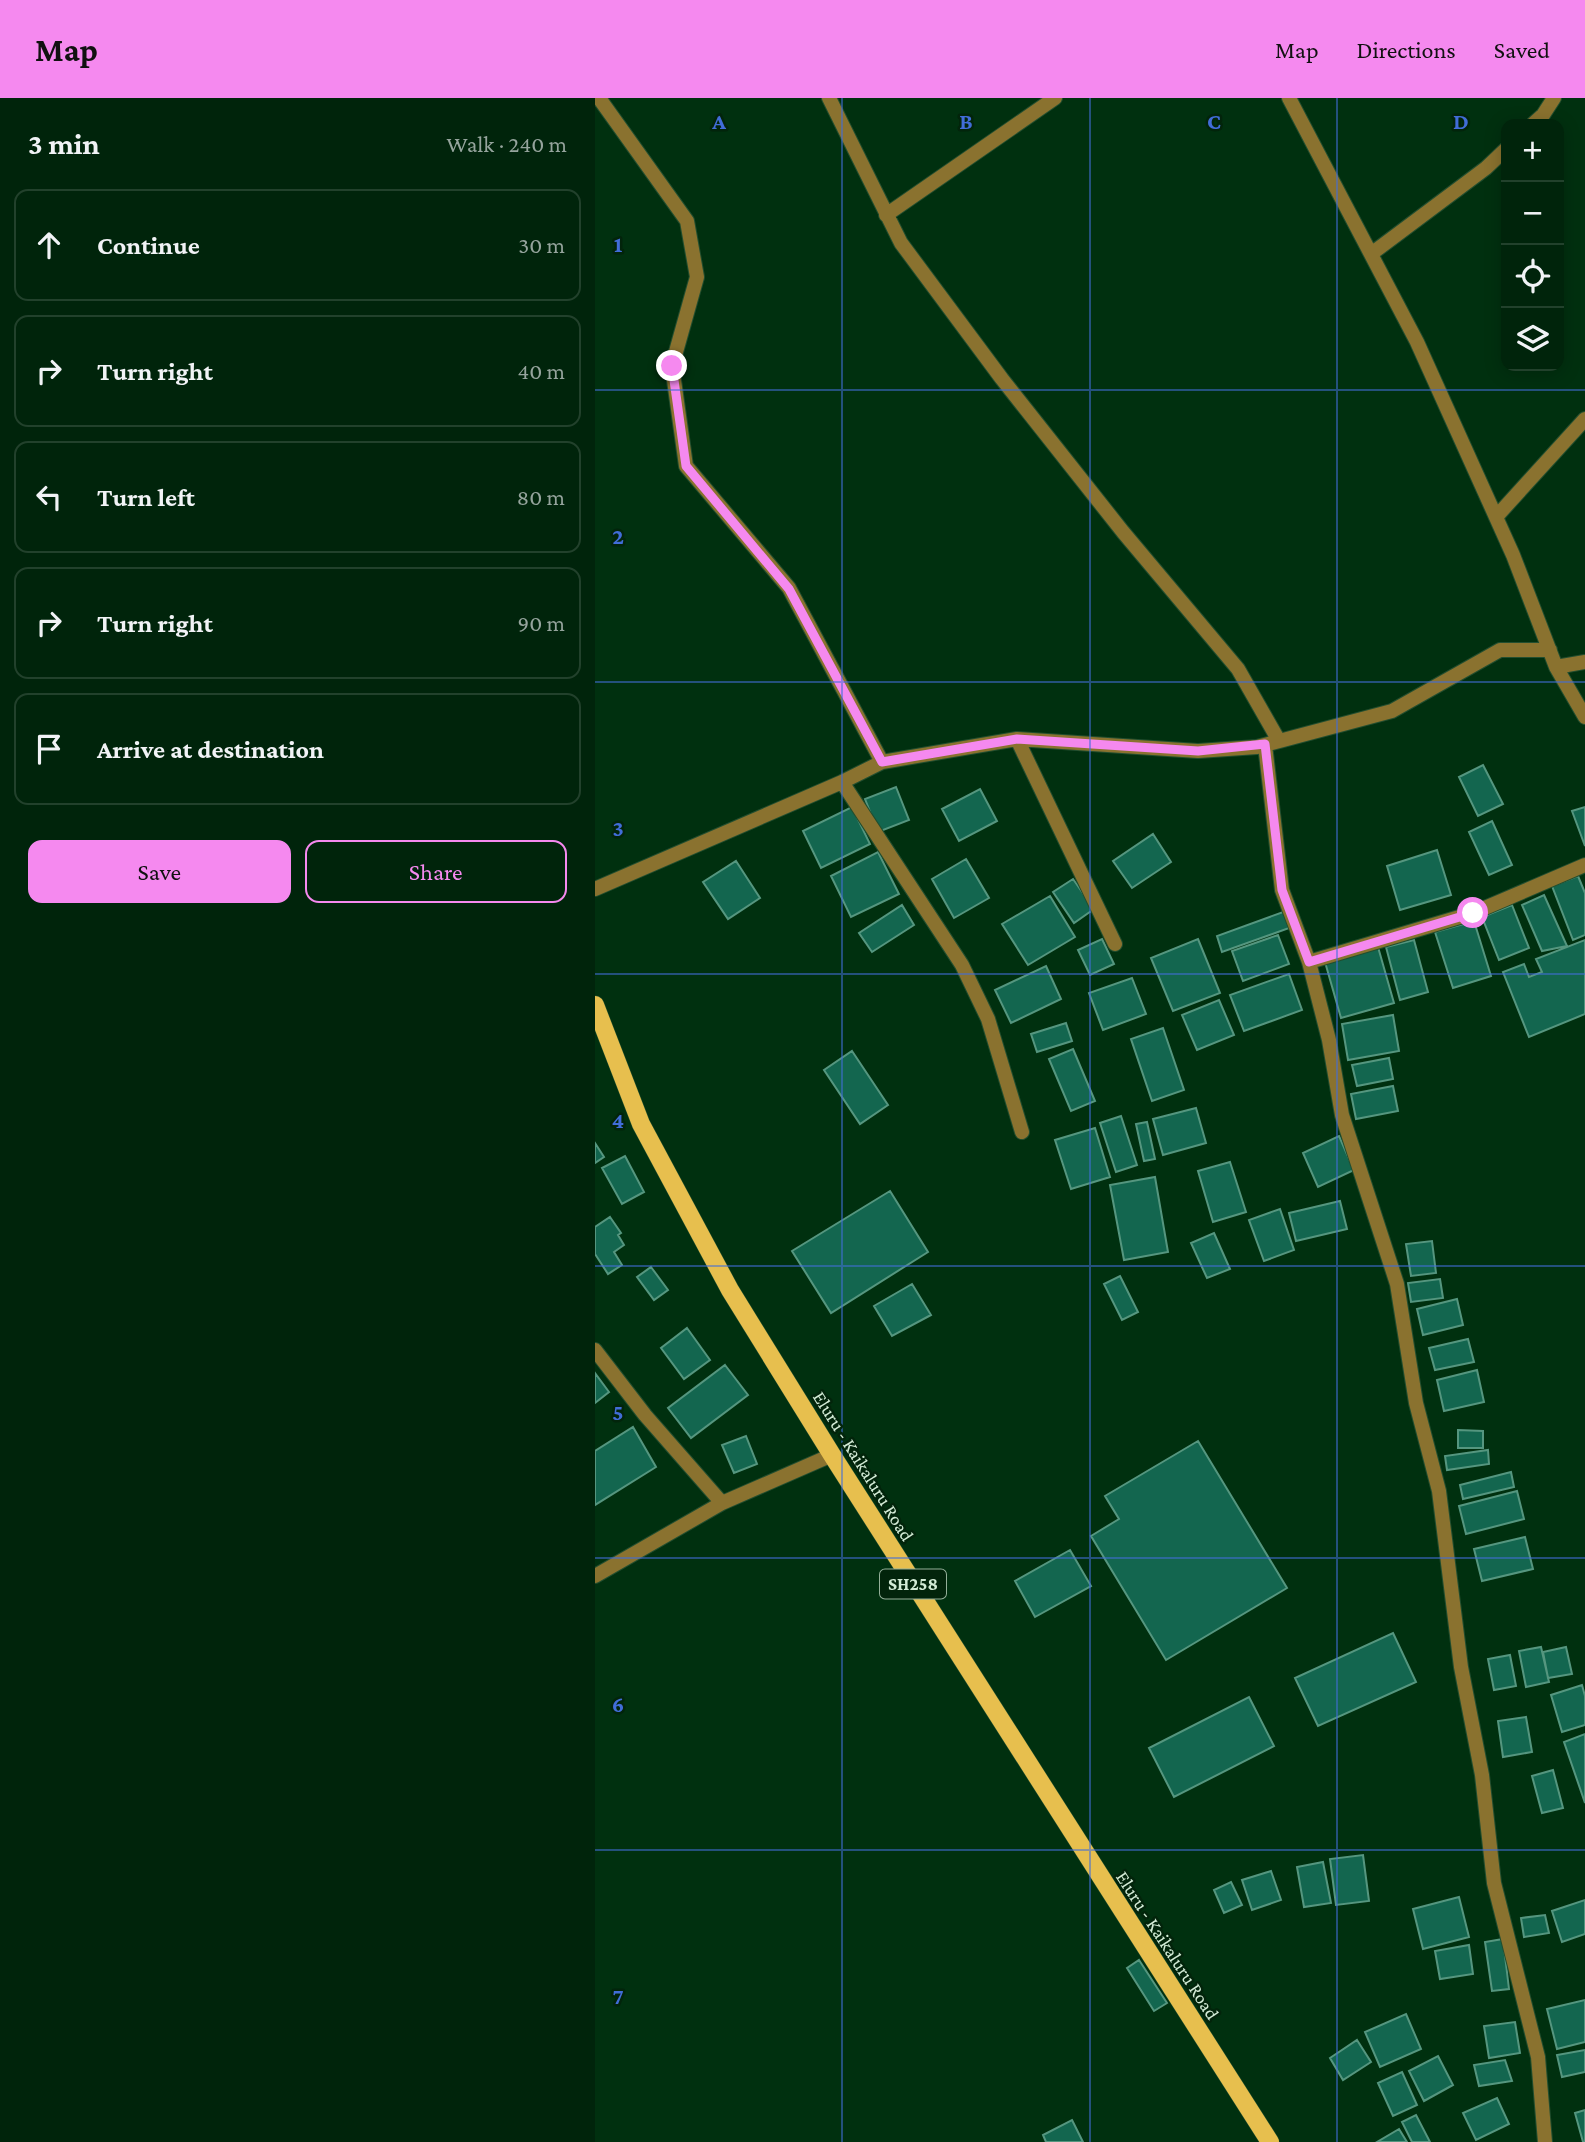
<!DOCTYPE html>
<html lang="en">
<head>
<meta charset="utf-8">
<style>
	:root { --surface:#00240b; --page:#0a2c14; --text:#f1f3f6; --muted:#95a49d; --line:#22412c; --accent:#f589ef }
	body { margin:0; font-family:"Crimson Pro",serif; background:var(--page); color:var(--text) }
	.controls { position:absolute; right:21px; top:21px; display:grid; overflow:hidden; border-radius:14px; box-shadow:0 4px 18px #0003 }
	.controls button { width:63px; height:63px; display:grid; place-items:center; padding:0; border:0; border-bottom:2px solid var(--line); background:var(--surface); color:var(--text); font:35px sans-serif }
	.stop { position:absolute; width:21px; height:21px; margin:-16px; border:5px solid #f589ef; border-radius:50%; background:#fff }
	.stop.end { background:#f589ef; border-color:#fff; box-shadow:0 2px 7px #0008 }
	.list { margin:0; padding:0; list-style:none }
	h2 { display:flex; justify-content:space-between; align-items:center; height:91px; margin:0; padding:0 28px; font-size:30px }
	h2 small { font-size:23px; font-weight:400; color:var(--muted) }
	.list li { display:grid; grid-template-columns:46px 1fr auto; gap:21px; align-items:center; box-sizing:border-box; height:112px; margin:0 14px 14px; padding:0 14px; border:2px solid var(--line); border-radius:14px }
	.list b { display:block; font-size:26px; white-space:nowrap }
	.list em { font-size:23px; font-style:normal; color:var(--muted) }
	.actions { display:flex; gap:14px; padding:21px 28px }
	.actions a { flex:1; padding:16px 0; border:2px solid var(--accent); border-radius:14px; text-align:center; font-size:24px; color:var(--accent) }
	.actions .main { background:var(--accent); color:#111 }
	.icon { flex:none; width:38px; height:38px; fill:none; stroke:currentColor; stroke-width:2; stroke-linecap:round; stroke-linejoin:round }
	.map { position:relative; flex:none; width:990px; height:2044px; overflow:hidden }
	header { display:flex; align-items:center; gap:42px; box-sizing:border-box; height:98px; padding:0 35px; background:var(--accent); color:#111 }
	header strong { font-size:33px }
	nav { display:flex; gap:38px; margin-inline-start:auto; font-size:24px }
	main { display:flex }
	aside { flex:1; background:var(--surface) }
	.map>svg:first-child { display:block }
</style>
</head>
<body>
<header>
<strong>Map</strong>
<nav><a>Map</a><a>Directions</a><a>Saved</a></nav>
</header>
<main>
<aside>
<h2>3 min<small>Walk · 240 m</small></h2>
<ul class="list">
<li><svg class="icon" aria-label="ahead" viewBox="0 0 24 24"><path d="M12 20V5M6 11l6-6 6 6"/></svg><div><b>Continue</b></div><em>30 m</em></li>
<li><svg class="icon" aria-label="right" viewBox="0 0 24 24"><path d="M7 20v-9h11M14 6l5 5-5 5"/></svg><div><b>Turn right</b></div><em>40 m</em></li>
<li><svg class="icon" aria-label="left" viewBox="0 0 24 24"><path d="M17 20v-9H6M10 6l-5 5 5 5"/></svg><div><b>Turn left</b></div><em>80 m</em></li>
<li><svg class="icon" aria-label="right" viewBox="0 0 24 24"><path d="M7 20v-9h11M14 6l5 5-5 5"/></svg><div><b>Turn right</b></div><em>90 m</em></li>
<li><svg class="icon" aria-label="arrive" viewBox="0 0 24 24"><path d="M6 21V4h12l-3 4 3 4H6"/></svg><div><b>Arrive at destination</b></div></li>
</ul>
<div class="actions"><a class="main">Save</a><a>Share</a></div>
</aside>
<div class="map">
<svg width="990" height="2044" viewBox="0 0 990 2044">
	<rect width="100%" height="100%" fill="#00300f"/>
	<path fill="#13664f" stroke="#55967f" stroke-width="2" d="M888,667L908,706L883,718L864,679Z
		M301,689L314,722L283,734L270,701Z
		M385,691L402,723L364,743L347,711Z
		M257,709L275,746L226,770L208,733Z
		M990,709V748L977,713Z
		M897,723L917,767L894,777L874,734Z
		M558,736L576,764L537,790L518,763Z
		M842,752L856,797L805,812L792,768Z
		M283,754L304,796L256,819L236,778Z
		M371,761L394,800L359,820L337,781Z
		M141,763L165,800L133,821L108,784Z
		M983,778L990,795V837L978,842L957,788Z
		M478,781L499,811L479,825L458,794Z
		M949,797L972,848L947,853L927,807Z
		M455,798L480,839L433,867L407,826Z
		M307,807L319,827L277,854L264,835Z
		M917,807L934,850L904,862L887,819Z
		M691,813L697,829L627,854L622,838Z
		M879,823L896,878L858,890L840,834Z
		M683,837L694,866L648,883L637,853Z
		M507,841L519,866L495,877L483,852Z
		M603,841L625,895L578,913L556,860Z
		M819,842L833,894L805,902L791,849Z
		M990,842V916L934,939L908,874L929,866L934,879L947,874L941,861Z
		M783,849L799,905L746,920L730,864Z
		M451,868L466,901L416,925L400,892Z
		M694,876L707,912L649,933L635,897Z
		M537,880L551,916L508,932L494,895Z
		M624,902L639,937L602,952L587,917Z
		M798,917L804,953L753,962L747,926Z
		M471,925L477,943L442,954L436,936Z
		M568,930L589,992L557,1003L536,941Z
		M478,951L500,1003L476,1013L454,961Z
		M257,953L293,1007L265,1026L229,972Z
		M794,960L798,981L762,988L757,967Z
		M798,988L803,1013L761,1021L756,996Z
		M601,1010L611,1045L568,1057L558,1021Z
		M526,1018L542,1067L521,1074L505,1025Z
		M552,1024L560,1061L549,1063L541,1026Z
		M500,1030L515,1079L476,1091L460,1042Z
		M744,1038L759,1072L723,1089L708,1055Z
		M0,1045L9,1059L0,1065Z
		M30,1058L49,1094L27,1106L7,1070Z
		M635,1064L651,1114L618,1124L603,1073Z
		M560,1079L573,1154L529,1162L515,1087Z
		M295,1093L333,1154L236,1215L197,1153Z
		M745,1103L752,1131L701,1143L694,1115Z
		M685,1111L699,1152L669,1163L654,1122Z
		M15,1119L26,1135L23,1137L29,1147L19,1154L27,1167L13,1176L0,1156V1129Z
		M619,1135L635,1171L612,1180L596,1145Z
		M837,1143L841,1175L816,1178L811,1146Z
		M56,1169L73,1192L59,1202L42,1179Z
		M525,1178L543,1214L527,1222L509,1186Z
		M845,1181L848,1200L816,1204L813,1185Z
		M317,1186L336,1217L297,1238L279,1208Z
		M862,1201L868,1227L828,1237L822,1211Z
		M92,1230L115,1262L89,1281L66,1250Z
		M873,1241L879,1264L840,1272L834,1250Z
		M130,1267L153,1297L96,1340L73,1310Z
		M882,1272L889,1304L849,1313L842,1282Z
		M0,1275L14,1294L0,1305Z
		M38,1329L61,1369L0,1407V1353Z
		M863,1332L888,1333V1350H863Z
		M151,1338L162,1366L139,1375L127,1347Z
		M603,1343L692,1490L571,1562L496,1438L524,1421L510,1398Z
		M893,1352L894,1366L852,1372L850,1358Z
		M916,1374L919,1389L868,1401L865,1387Z
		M922,1393L929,1421L871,1436L864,1408Z
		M930,1439L938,1471L887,1483L879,1451Z
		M475,1452L496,1488L440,1519L420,1483Z
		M798,1535L821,1584L723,1628L700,1580Z
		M946,1549L954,1584L931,1589L924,1553Z
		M971,1549L977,1576L953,1580L948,1554Z
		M915,1557L921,1588L899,1592L893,1561Z
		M987,1587L990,1598V1627L967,1634L956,1597Z
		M654,1599L679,1648L579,1699L554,1650Z
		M931,1619L937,1654L908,1659L903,1623Z
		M990,1636V1705L969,1644Z
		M958,1672L968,1710L947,1715L937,1678Z
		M768,1757L774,1803L741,1807L735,1761Z
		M728,1764L736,1805L709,1809L702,1769Z
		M676,1773L686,1802L657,1812L647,1782Z
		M636,1784L647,1807L629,1815L619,1792Z
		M864,1799L874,1839L828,1851L818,1811Z
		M990,1802V1836L967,1844L957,1813Z
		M950,1817L954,1835L929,1839L926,1820Z
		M908,1841L914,1891L897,1893L890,1844Z
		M874,1847L878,1876L845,1881L840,1853Z
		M544,1862L572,1905L559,1913L532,1870Z
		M990,1902V1944L962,1951L952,1911Z
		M811,1916L826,1951L785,1969L770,1934Z
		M920,1924L925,1955L894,1960L889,1928Z
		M762,1942L776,1964L748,1982L735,1960Z
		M990,1952V1974L967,1979L962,1957Z
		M843,1958L858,1987L829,2003L814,1973Z
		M910,1962L917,1983L884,1988L879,1967Z
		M807,1974L822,2007L798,2018L783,1985Z
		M902,2000L914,2026L881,2042L868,2015Z
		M990,2012V2044H988L980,2015Z
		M821,2017L835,2044H817L807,2024Z
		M477,2022L488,2044H451L448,2037Z
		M804,2031L812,2044H782Z"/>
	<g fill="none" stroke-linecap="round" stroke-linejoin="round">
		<g stroke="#224e2f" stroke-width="16">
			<path id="minor" d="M234,0L306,145L407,281L528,434L643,571L684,643
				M694,0L822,244L918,457L961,569L990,619
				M938,26L948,17L959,0
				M291,117L460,0
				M776,156L891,70L911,51
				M901,419L990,321
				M961,569L990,564
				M422,641L520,846
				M670,647L687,792L714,864L734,942L747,1017L802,1186L821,1305L844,1393L866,1569L887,1677L899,1785L943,1959L950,2044
				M287,664L422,641L603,653L662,649L797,613L905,552H955
				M247,684L367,867L393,921L427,1034
				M0,791L247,684L287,664L194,490L91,368L77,268L102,179L92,123L4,0
				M714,864L878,815L990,767
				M0,1252L50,1317L127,1405
				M0,1478L127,1405L237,1357"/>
		</g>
		<g stroke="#224e2f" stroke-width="19">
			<path id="primary" d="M0,907L46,1026L135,1192L237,1357L675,2044"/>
		</g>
		<use href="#minor" stroke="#8a722f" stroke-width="14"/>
		<use href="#primary" stroke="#e7bf4e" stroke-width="18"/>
	</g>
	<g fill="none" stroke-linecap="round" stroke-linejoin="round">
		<path stroke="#f589ef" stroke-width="9" d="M77,268L91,368L194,491L287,664L422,641L603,653L670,646L687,792L714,864L878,815"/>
	</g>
	<path fill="none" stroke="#416dd8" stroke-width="2" stroke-opacity="0.55" d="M247,0V2044M495,0V2044M742,0V2044M0,292H990M0,584H990M0,876H990M0,1168H990M0,1460H990M0,1752H990"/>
	<g text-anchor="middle" stroke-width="5" stroke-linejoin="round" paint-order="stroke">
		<rect fill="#02240b" stroke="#94af99" stroke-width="2" x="285" y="1471.5" width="66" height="29" rx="5"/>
		<g font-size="18" font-weight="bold" fill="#d3ebd6">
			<text x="318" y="1492">SH258</text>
		</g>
		<g font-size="19" fill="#d3ebd6" stroke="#02240b">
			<text transform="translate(269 1368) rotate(58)" y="7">Eluru - Kaikaluru Road</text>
			<text transform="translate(573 1847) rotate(57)" y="7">Eluru - Kaikaluru Road</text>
		</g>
	</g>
	<g font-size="23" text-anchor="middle" font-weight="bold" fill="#416dd8" stroke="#02240b" stroke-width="5" stroke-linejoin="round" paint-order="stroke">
		<text x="124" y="31">A</text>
		<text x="371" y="31">B</text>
		<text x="619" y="31">C</text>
		<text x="866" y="31">D</text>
		<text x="23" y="154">1</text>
		<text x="23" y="446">2</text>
		<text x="23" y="738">3</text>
		<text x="23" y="1030">4</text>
		<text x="23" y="1322">5</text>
		<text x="23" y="1614">6</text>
		<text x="23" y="1906">7</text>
	</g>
</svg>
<div class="controls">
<button>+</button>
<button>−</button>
<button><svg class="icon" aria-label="locate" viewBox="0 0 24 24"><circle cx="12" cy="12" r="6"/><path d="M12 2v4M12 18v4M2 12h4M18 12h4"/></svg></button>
<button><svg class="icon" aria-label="layers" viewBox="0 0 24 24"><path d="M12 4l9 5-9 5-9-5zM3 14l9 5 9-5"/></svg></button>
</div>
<div class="stop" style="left:878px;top:815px"></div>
<div class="stop end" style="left:77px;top:268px"></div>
</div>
</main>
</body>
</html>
